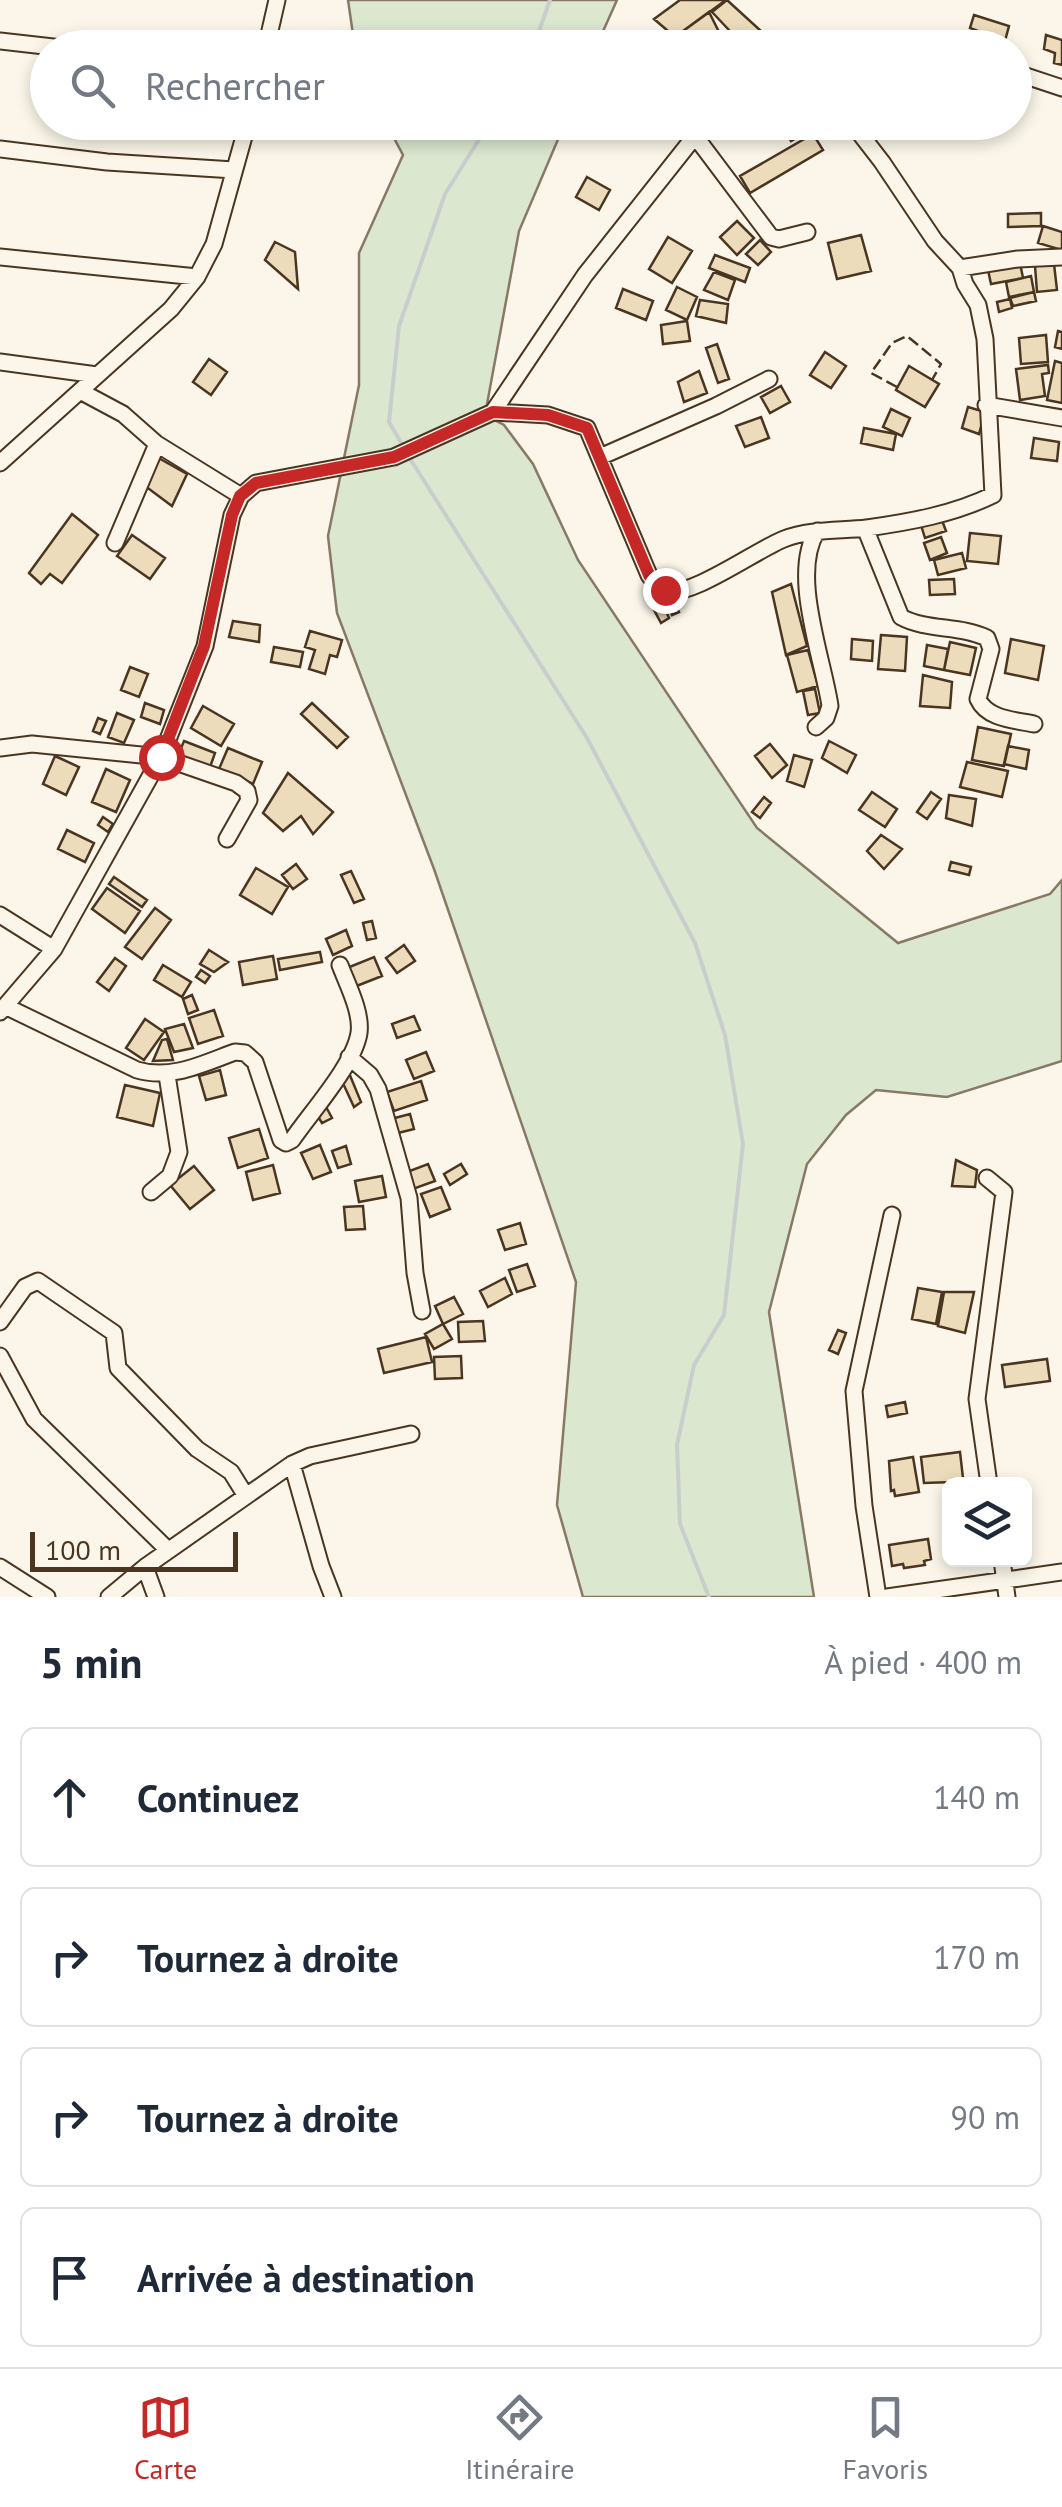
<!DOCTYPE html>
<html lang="fr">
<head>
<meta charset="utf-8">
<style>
	:root { --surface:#fff; --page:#f6f6f7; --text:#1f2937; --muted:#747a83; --line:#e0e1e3; --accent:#c62828 }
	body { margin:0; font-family:"PT Sans",sans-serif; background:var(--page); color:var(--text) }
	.controls { position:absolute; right:30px; bottom:30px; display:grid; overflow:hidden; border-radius:15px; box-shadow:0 5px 15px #0003 }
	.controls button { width:90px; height:90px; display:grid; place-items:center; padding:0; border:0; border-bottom:2px solid var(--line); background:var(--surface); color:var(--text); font:50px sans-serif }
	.scale { position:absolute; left:30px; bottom:25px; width:208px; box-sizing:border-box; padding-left:10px; border:5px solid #4a3520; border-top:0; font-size:28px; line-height:35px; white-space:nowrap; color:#4a3520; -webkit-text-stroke:8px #fbf6e9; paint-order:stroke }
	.stop { position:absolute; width:30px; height:30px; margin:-22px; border:8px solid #c62828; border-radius:50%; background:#fff }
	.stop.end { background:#c62828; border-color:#fff; box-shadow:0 2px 10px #0008 }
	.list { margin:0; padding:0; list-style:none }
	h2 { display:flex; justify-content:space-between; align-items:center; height:130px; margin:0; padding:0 40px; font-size:42px }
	h2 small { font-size:32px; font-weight:400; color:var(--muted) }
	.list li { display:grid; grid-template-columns:65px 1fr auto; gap:30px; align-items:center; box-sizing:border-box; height:140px; margin:0 20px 20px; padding:0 20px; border:2px solid var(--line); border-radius:15px }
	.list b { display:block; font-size:38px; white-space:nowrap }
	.list em { font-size:32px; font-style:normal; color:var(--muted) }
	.icon { flex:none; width:55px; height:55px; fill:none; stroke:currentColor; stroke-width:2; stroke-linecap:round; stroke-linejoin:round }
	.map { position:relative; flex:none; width:1062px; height:1597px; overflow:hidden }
	.search { position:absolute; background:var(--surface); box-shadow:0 5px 15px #0003; left:30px; right:30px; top:30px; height:110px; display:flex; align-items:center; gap:25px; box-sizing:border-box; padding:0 35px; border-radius:55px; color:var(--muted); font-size:38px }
	.sheet { height:770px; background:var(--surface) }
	nav { display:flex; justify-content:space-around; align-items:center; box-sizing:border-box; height:140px; border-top:2px solid var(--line); background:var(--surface); font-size:28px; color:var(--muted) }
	nav a { display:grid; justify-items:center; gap:5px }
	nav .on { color:var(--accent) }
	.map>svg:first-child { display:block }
</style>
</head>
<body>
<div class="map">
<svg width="1062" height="1597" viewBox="0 0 1062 1597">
	<rect width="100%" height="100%" fill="#fbf6e9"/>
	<path fill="#dce7d0" stroke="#887966" stroke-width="2.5" d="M348,0H617L596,47L355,48Z
		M386,123H565L519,231L485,415L504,425L533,464L578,560L757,828L898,943L1050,894L1062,880V1061L947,1097L876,1090L846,1115L807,1164L769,1312L814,1597H583L557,1505L576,1282L434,869L337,613L328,536L359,385V253L403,155Z"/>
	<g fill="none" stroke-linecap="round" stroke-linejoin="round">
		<path stroke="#c9cecd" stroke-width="4" d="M533,48L550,0
			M403,446L389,422L399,326L445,194L490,122
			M407,454L587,738L695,943L725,1035L743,1144L724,1315L694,1365L677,1445L680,1524L709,1597"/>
	</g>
	<path fill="#ecdcbc" stroke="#4a3520" stroke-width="2.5" d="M680,0H726L675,37L654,19Z
		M727,0L761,31L745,47L712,12Z
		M709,12L719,32L698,48H677L672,41L675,37Z
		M974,15L1009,26L1003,48L989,46L991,36L970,28Z
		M1046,35L1062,40V65L1054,63L1055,53L1044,49Z
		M795,122H810L813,129L791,141L785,130Z
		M813,134L823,150L750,193L740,176Z
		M587,177L610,190L599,210L576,197Z
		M1041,213V226L1008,227V214Z
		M737,221L754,238L737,255L720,237Z
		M1043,226L1062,232V250L1038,243Z
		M861,235L871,271L837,279L828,243Z
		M668,237L692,251L672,283L649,269Z
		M760,240L771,252L758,265L746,254Z
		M275,242L295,252L298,289L265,260Z
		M715,255L750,268L745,282L709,268Z
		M1020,263L1023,278L991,284L988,270Z
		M1054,264L1057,290L1037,292L1035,266Z
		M714,272L735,280L728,300L704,290Z
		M1031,276L1034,292L1009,297L1006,282Z
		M677,287L697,297L687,320L666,310Z
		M623,289L653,301L646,320L616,308Z
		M1034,292L1036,301L1013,306L1010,298Z
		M1010,299L1012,308L999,312L997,302Z
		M700,300L728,304L726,323L696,316Z
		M687,321L690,341L663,344L661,325Z
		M1058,331L1062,332V349L1055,347Z
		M1046,335L1048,362L1021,364L1019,338Z
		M717,344L729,379L718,383L706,348Z
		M825,352L846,366L831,388L810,375Z
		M209,359L227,372L211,395L193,382Z
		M1055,361L1062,363V403L1047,400Z
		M1048,365L1049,373L1042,374L1045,396L1020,400L1016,369Z
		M909,366L939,384L925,407L896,390Z
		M699,371L707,393L684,402L678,382Z
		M781,386L790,402L770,413L761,397Z
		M968,407L985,412L979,434L962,428Z
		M891,409L910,418L902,436L883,427Z
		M761,417L769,438L745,447L736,426Z
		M864,428L896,434L893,450L861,443Z
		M1034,438L1059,442L1057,461L1031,458Z
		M155,456L187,474L172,506L141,483Z
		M72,514L98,535L62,583L50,574L41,584L29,573Z
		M940,515L946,531L925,538L920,522Z
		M970,533L1001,536L998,564L967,561Z
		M132,535L165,558L150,579L117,556Z
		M941,537L947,553L930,560L924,543Z
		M962,553L966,568L938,575L934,560Z
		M954,579L955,594L930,595L929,580Z
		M791,584L807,646L786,655L772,592Z
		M671,595L679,612L672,615L665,598Z
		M662,601L669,618L661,623L652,606Z
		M233,621L260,625L259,642L229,637Z
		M310,631L342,640L337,657L330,655L325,674L309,669L315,650L305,647Z
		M881,635L907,637L905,671L878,669Z
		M852,639L873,641L872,661L851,659Z
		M1011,639L1044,646L1038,680L1005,673Z
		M950,642L976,648L970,675L944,670Z
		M927,645L948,649L944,670L924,666Z
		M274,647L303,652L300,667L271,662Z
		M808,650L818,686L797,692L787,655Z
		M130,667L148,674L139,697L121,690Z
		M923,675L952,682L950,708L920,706Z
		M815,689L820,713L808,715L803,691Z
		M145,703L164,710L160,724L141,717Z
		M312,703L348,737L337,748L301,714Z
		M203,706L234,724L221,746L191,728Z
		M117,713L134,720L124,743L108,737Z
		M98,718L106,721L100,734L93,731Z
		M978,727L1011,734L1004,766L972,760Z
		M184,741L215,753L209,770L177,758Z
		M829,741L856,755L847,773L822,758Z
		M770,744L787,765L772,778L755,756Z
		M1008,746L1029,750L1026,769L1004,764Z
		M228,748L262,762L253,784L219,769Z
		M794,755L812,760L804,787L787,781Z
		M55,756L79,767L66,795L43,784Z
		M967,762L1008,771L1002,797L960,787Z
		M106,769L130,780L116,812L92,802Z
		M288,773L333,812L313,834L301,816L283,831L263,813Z
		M872,792L897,809L885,827L859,810Z
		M931,792L941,799L927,819L917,812Z
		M949,795L976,799L972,826L946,818Z
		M764,797L771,803L760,818L752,812Z
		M103,817L113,824L108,832L98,825Z
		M67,830L94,843L85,862L58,849Z
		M881,835L902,849L884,869L867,851Z
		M951,862L971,867L969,875L949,870Z
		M296,864L307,879L293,889L282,875Z
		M256,868L288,887L272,914L240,895Z
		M351,871L364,899L354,903L341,875Z
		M114,877L147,900L142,907L109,884Z
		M107,888L140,911L125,933L92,909Z
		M155,908L171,920L142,959L125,947Z
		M372,921L376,938L367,940L363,923Z
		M346,930L352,946L333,955L326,939Z
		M404,945L415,961L397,973L386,958Z
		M209,950L228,962L214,972L200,964Z
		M320,952L322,962L280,970L278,959Z
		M273,956L277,979L243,985L239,962Z
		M374,957L382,976L354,987L347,968Z
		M115,958L126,966L109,991L97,982Z
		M163,965L191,982L182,997L154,980Z
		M201,970L210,976L205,983L196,977Z
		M192,995L198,1010L188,1014L183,999Z
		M214,1010L223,1036L198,1044L189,1018Z
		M414,1016L420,1030L397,1038L392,1024Z
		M145,1019L164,1032L144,1060L126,1048Z
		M184,1024L193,1048L174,1052L165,1029Z
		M167,1039L173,1060L153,1061L162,1040Z
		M426,1052L434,1071L414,1079L406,1060Z
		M220,1070L226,1095L206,1100L199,1076Z
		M349,1073L361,1102L354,1107L341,1079Z
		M421,1081L427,1100L394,1111L387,1092Z
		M125,1085L160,1093L153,1126L117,1117Z
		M325,1105L332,1118L322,1123L314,1110Z
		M410,1114L414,1129L394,1134L391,1119Z
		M259,1129L268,1158L238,1168L229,1138Z
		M320,1145L331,1172L313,1179L301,1153Z
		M346,1146L351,1164L338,1168L332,1151Z
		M956,1160L977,1170L975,1187L952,1186Z
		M428,1164L435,1181L413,1189L407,1172Z
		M461,1164L467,1174L450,1185L444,1174Z
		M273,1165L280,1193L253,1200L246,1172Z
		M194,1166L214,1190L190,1209L170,1185Z
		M382,1176L386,1197L359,1202L355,1181Z
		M441,1187L450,1209L430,1217L421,1194Z
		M363,1206L365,1229L346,1230L344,1207Z
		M520,1223L526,1244L505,1250L498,1230Z
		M527,1264L535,1286L517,1292L509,1270Z
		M505,1278L512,1294L488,1307L480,1291Z
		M918,1288L942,1292L936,1324L912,1319Z
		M944,1292H974L965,1333L938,1326Z
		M454,1297L463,1314L443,1324L435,1306Z
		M483,1321L485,1341L459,1342L458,1322Z
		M443,1324L452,1339L434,1349L425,1334Z
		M838,1330L846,1333L838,1354L829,1350Z
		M426,1337L432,1362L384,1373L378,1349Z
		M461,1356L462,1378L435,1379L434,1357Z
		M1047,1359L1050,1381L1005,1387L1002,1365Z
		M905,1402L907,1413L888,1417L886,1406Z
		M960,1452L963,1478L952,1479L953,1482L924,1483L921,1457Z
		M913,1457L919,1492L895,1496L894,1490L891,1491L889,1461Z
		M928,1539L931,1559L924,1561L925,1565L904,1568L903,1564L892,1566L889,1545Z"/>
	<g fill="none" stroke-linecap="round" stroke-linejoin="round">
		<g stroke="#4a3520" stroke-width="19">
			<path id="minor" d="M0,41L62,48
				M266,48L277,0
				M1014,72L1062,88
				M695,136L771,237L779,239L807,232
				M0,149L107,162L234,170
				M0,257L197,277
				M960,268L1018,259L1062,257
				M0,362L97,375
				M80,391L123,414L157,444L241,496
				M986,405L1062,418
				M493,412L548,415L587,428L649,575C653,581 658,588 665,591C691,598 756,550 784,539C810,529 839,531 867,528C910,522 954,514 993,495L985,339L978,305L965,284L960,268L935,241L882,162L858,131L847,122
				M600,457L716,406L769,379
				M0,463L171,309L197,277L214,244L248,122
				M865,528L901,617C927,631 960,625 987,638L991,649L978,699C987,719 1014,720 1034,724
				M115,543L157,444
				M816,727L826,718L830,706C823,658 790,574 817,531
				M0,748L32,744L161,757L236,783L247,791L249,800L227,839
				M0,915L54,949
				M5,1006L137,1070C171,1080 202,1064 235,1052L245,1053L255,1062L281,1140L286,1143L292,1140C311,1112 354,1065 359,1033C362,1012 347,984 340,965
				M0,1012L54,949L161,757L205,646L232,515L241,496L256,483L394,457L493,412L585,275L695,136L715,122
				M349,1057L370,1075L378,1089L409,1198L415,1273L422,1311
				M987,1178L1004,1192L977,1399L989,1484
				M151,1192L170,1176L179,1152L167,1075
				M0,1322L25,1287L38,1281L114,1333L118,1368L197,1449L231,1472L246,1496
				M0,1356L34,1419L168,1550
				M292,1464L321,1566L333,1597
				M1002,1560L1007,1597
				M0,1567L47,1597
				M145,1567L156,1597
				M109,1597L145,1567L292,1464L310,1456L411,1434
				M878,1597L864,1506L854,1391L892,1215
				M887,1597L1062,1572"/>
		</g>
		<use href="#minor" stroke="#fbf6e9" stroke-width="15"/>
		<path stroke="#4a3520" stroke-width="2.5" stroke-dasharray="12 5" stroke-linecap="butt" d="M897,387L871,373L892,343L907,336L941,364L932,380"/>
	</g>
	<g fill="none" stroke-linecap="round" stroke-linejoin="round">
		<path stroke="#c62828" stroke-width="12" d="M161,757L204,646L232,515L240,496L256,483L394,457L493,412L548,415L587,428L649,575L655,584L665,590"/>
	</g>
</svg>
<div class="controls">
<button><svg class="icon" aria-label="layers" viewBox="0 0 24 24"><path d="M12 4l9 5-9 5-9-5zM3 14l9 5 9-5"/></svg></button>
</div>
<div class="scale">100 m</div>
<div class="stop" style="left:161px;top:757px"></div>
<div class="stop end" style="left:665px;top:590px"></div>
<div class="search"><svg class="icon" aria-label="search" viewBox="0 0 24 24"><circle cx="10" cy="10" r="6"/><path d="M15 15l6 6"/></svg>Rechercher</div>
</div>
<section class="sheet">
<h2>5 min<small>À pied · 400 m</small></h2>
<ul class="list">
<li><svg class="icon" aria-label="ahead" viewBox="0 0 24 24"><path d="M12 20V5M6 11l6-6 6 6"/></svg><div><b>Continuez</b></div><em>140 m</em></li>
<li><svg class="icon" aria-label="right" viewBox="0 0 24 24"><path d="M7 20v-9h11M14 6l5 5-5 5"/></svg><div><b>Tournez à droite</b></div><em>170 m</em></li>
<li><svg class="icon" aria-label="right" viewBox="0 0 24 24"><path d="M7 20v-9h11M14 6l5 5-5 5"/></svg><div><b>Tournez à droite</b></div><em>90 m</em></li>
<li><svg class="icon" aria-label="arrive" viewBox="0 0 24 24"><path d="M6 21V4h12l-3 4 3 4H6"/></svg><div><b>Arrivée à destination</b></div></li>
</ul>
</section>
<nav>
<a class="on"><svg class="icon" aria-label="map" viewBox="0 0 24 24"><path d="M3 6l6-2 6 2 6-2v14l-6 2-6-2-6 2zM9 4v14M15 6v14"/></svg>Carte</a>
<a><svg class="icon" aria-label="directions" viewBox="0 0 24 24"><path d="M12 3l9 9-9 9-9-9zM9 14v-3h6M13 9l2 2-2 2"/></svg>Itinéraire</a>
<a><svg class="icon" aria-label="saved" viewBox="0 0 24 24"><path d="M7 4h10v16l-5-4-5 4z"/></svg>Favoris</a>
</nav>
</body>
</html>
